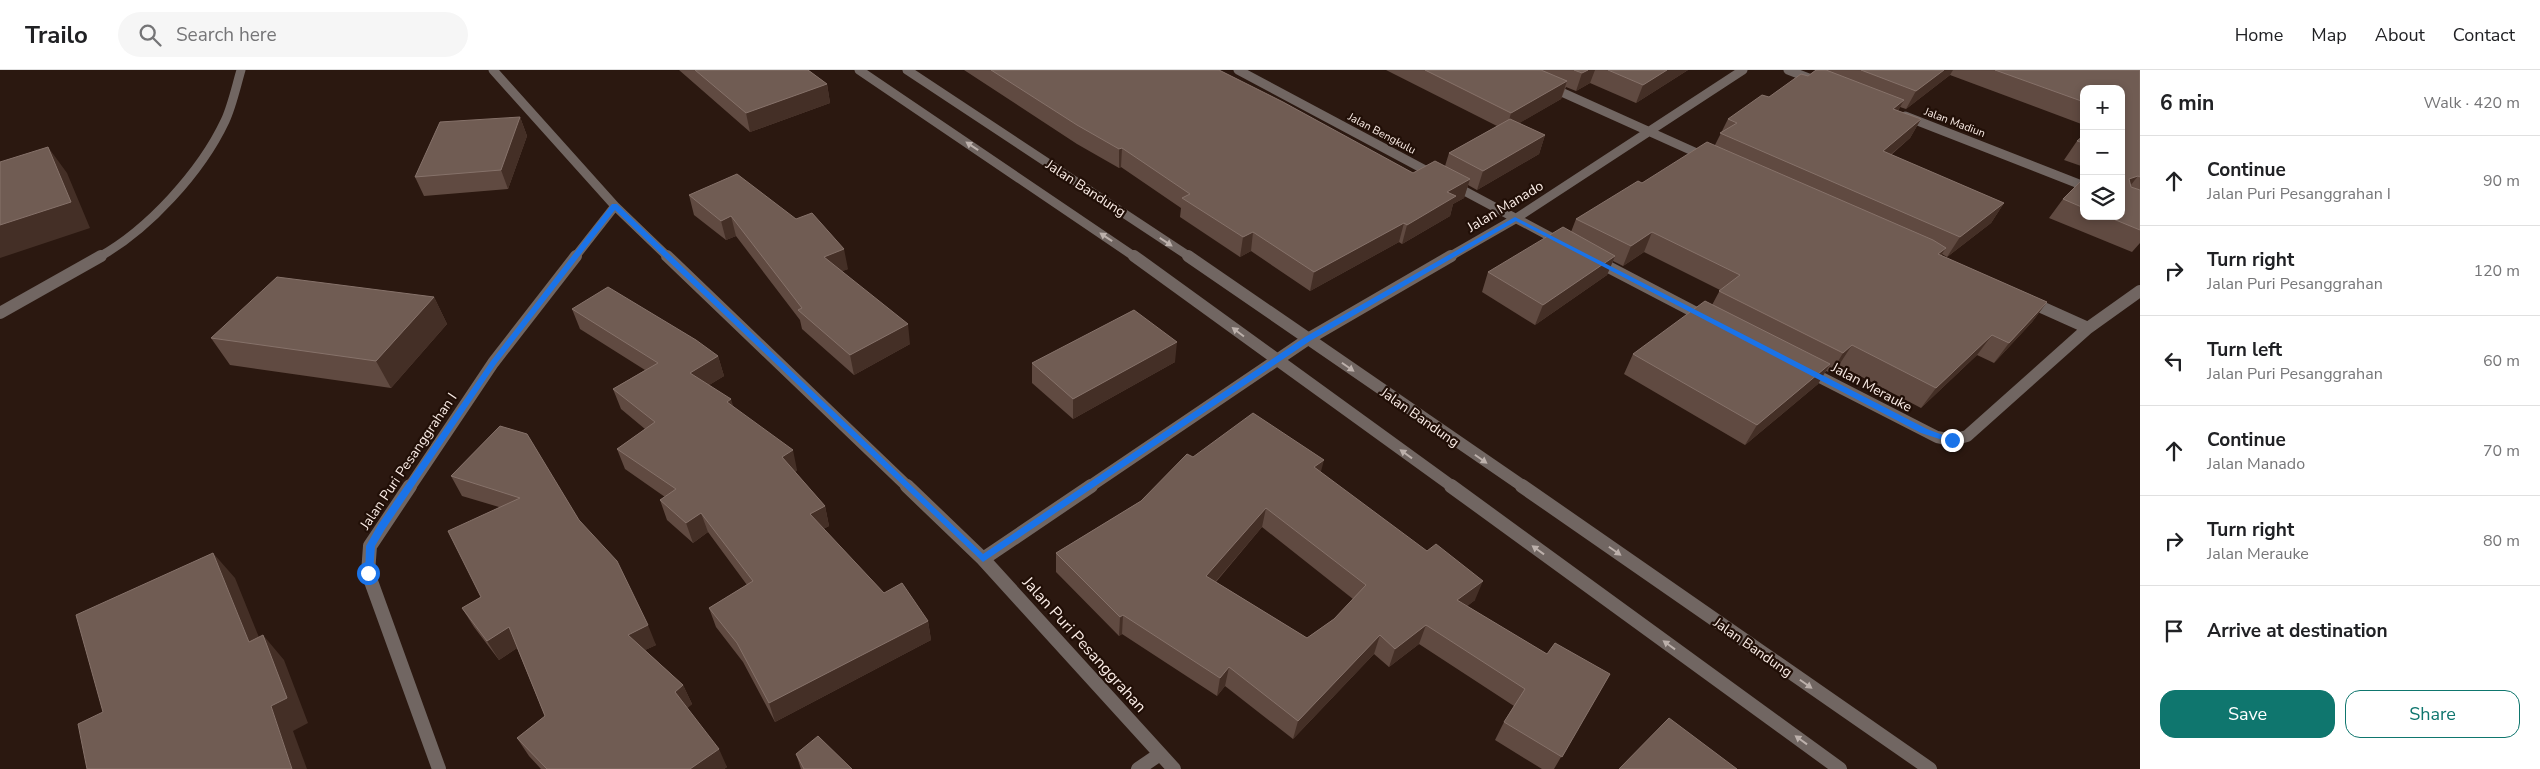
<!DOCTYPE html>
<html lang="en">
<head>
<meta charset="utf-8">
<style>
	:root { --surface:#fff; --page:#f6f6f6; --text:#202124; --muted:#757577; --line:#e0e0e0; --accent:#0f766e }
	body { margin:0; font-family:"Nunito Sans",sans-serif; background:var(--page); color:var(--text) }
	.controls { position:absolute; right:15px; top:15px; display:grid; overflow:hidden; border-radius:10px; box-shadow:0 2px 8px #0003 }
	.controls button { width:45px; height:45px; display:grid; place-items:center; padding:0; border:0; border-bottom:1px solid var(--line); background:var(--surface); color:var(--text); font:25px sans-serif }
	.stop { position:absolute; width:15px; height:15px; margin:-11px; border:4px solid #1a73e8; border-radius:50%; background:#fff }
	.stop.end { background:#1a73e8; border-color:#fff; box-shadow:0 1px 5px #0008 }
	.list { margin:0; padding:0; list-style:none }
	h2 { display:flex; justify-content:space-between; align-items:center; height:65px; margin:0; padding:0 20px; font-size:21px }
	h2 small { font-size:16px; font-weight:400; color:var(--muted) }
	.list li { display:grid; grid-template-columns:32px 1fr auto; gap:15px; align-items:center; box-sizing:border-box; height:90px; padding:0 20px; border-top:1px solid var(--line) }
	.list b { display:block; font-size:19px; white-space:nowrap }
	.list p { margin:0; font-size:16px; white-space:nowrap; color:var(--muted) }
	.list em { font-size:16px; font-style:normal; color:var(--muted) }
	.actions { display:flex; gap:10px; padding:15px 20px }
	.actions a { flex:1; padding:11px 0; border:1px solid var(--accent); border-radius:15px; text-align:center; font-size:18px; color:var(--accent) }
	.actions .main { background:var(--accent); color:#fff }
	.icon { flex:none; width:28px; height:28px; fill:none; stroke:currentColor; stroke-width:2; stroke-linecap:round; stroke-linejoin:round }
	.map { position:relative; flex:none; width:2140px; height:699px; overflow:hidden }
	header { display:flex; align-items:center; gap:30px; box-sizing:border-box; height:70px; padding:0 25px; background:var(--surface); border-bottom:1px solid var(--line) }
	header strong { font-size:24px }
	nav { display:flex; gap:28px; margin-inline-start:auto; font-size:18px }
	.search { width:350px; height:45px; background:var(--page); display:flex; align-items:center; gap:12px; box-sizing:border-box; padding:0 18px; border-radius:28px; color:var(--muted); font-size:19px }
	main { display:flex }
	aside { flex:1; background:var(--surface) }
	.map>svg:first-child { display:block }
</style>
</head>
<body>
<header>
<strong>Trailo</strong>
<div class="search"><svg class="icon" aria-label="search" viewBox="0 0 24 24"><circle cx="10" cy="10" r="6"/><path d="M15 15l6 6"/></svg>Search here</div>
<nav><a>Home</a><a>Map</a><a>About</a><a>Contact</a></nav>
</header>
<main>
<div class="map">
<svg width="2140" height="699" viewBox="0 0 2140 699">
	<rect width="100%" height="100%" fill="#2b1810"/>
	<g fill="none" stroke-linecap="round" stroke-linejoin="round">
		<path stroke="#716662" stroke-width="9" d="M493,0L615,136L668,187
			M1238,0L1562,173
			M1788,0L1814,10
			M1548,16L1708,88
			M1905,46L2084,116
			M99,187C148,160 201,102 225,51C232,36 236,17 241,0
			M575,187L615,136
			M1449,187L1515,149L1743,0"/>
		<path stroke="#716662" stroke-width="12" d="M667,186L908,417
			M1595,190L1706,248
			M2028,231L2088,258
			M0,243L101,186
			M1808,301L1937,367L1952,370L1967,366L2088,258L2140,221
			M410,417L493,293L576,186
			M1089,417L1308,269L1451,186"/>
		<path stroke="#716662" stroke-width="14" d="M410,416L370,476L368,503L439,699
			M907,416L983,489L1174,699
			M983,489L1091,416
			M1138,699L1160,684"/>
		<path stroke="#716662" stroke-width="9" d="M859,0L1135,187
			M907,0L1190,187"/>
		<path stroke="#716662" stroke-width="12" d="M1134,186L1453,417
			M1188,186L1524,417"/>
		<path stroke="#716662" stroke-width="14" d="M1451,416L1840,699
			M1522,416L1930,699"/>
	</g>
	<path fill="#604a41" fill-rule="evenodd" d="M679,0H808L827,14L830,33L750,62Z
		M964,0H1219L1413,103L1445,96L1449,83L1497,56L1386,0H1688L1636,33L1590,13L1576,21L1566,17L1561,29L1519,53L1545,65L1539,84L1477,120L1468,115L1464,128L1453,134L1450,146L1402,174L1399,172L1310,221L1251,181L1240,187L1180,147L1181,138L1121,97L1119,98L1077,74Z
		M1816,0H2140V173L2132,182L2049,148L2063,129L2084,108V146H2121V19H2084V55L1950,5L1906,39L1900,37L1898,41L1921,49L1910,68L1891,85L2004,133L1991,153L1947,187L1942,184L1941,186L2047,232L2032,252L1994,293L1977,285L1921,338L1839,295L1831,303L1826,301L1818,314L1745,375L1624,304L1633,284L1712,235L1720,220L1644,182L1623,196L1613,191L1607,205L1535,255L1482,222L1488,202L1571,162L1576,149L1642,113L1715,75L1728,49L1769,27L1808,6Z
		M520,47L527,66L508,119L424,126L415,107Z
		M2084,65V97L2064,90L2077,71Z
		M689,125L848,199L842,201L910,274L854,305L802,259L800,250L736,166L726,170L694,145Z
		M434,227L447,254L391,318L230,295L211,268Z
		M572,239L718,286L724,306L709,315L734,337L797,400L795,402L825,436L829,456L823,459L884,523L928,551L931,570L775,652L743,592L716,557L709,538L747,515L708,462L693,473L667,450L660,430L665,427L625,399L617,379L645,359L621,339L613,319L645,300L580,259Z
		M1175,292L1073,349L1032,313V293Z
		M500,356L579,450L656,575L645,580L683,615L692,634L687,638L727,697L724,699H541L529,686L517,668L545,646L517,578L499,590L474,557L462,538L481,527L499,437L462,426L451,406Z
		M1193,387L1321,402L1475,530L1467,536L1547,584L1610,604L1554,699H1542L1495,670L1504,652L1514,636L1419,574L1389,597L1374,584L1293,669L1225,616L1217,626L1122,564L1119,566L1056,502V483L1141,431ZM1262,457L1353,529L1334,549L1307,568L1216,512Z
		M796,684L852,699H801Z"/>
	<path fill="#442f26" d="M1588,0H1595L1590,13L1576,21L1582,3Z
		M1667,0H1688L1636,33L1643,15Z
		M1944,0H1953L1950,5L1906,39L1916,21Z
		M1567,11L1561,29L1506,61L1511,43Z
		M827,14L830,33L750,62L746,43Z
		M1904,30L1894,48L1893,39Z
		M520,47L527,66L508,119L501,100Z
		M1921,49L1910,68L1872,100L1883,81Z
		M1545,65L1539,84L1477,120L1483,101Z
		M48,77L67,103L90,158L0,188V155Z
		M1122,78L1121,97L1119,98V79Z
		M2138,106L2123,125L2129,109Z
		M1470,109L1464,128L1453,134L1450,146L1402,174L1407,155L1447,122Z
		M2004,133L1991,153L1947,187L1960,167Z
		M731,146L736,166L726,170L721,151Z
		M1404,153L1399,172L1310,221L1314,202Z
		M1253,162L1251,181L1240,187L1243,167Z
		M1652,162L1644,182L1623,196L1631,176Z
		M1946,178L1933,197L1938,184Z
		M844,179L848,199L828,207L824,187Z
		M1615,186L1607,205L1535,255L1543,235Z
		M434,227L447,254L391,318L376,291Z
		M2047,232L2032,252L1994,293L2009,273Z
		M908,254L910,274L854,305L850,285Z
		M1992,265L1977,285L1921,338L1936,318Z
		M1177,272L1175,292L1073,349V329Z
		M1852,275L1839,295L1831,303L1843,283Z
		M718,286L724,306L696,323L690,303Z
		M1830,294L1818,314L1745,375L1757,355Z
		M731,329L737,348L727,332Z
		M793,380L797,400L787,407L782,387Z
		M1324,390L1319,409L1314,397Z
		M825,436L829,456L814,464L810,444Z
		M1266,438L1262,457L1204,525L1206,506Z
		M701,443L708,462L693,473L686,453Z
		M213,483L235,508L271,597L249,572Z
		M1483,511L1475,530L1450,549L1457,530Z
		M1123,545L1122,564L1119,566L1120,547Z
		M928,551L931,570L775,652L769,633Z
		M648,555L656,575L637,584L628,565Z
		M1426,555L1419,574L1389,597L1395,579Z
		M509,557L520,576L499,590L487,571Z
		M263,565L284,590L308,653L293,661L307,699H292L271,636Z
		M1380,565L1374,584L1293,669L1298,651Z
		M1229,597L1225,616L1217,626L1220,608Z
		M683,615L692,634L684,641L675,622Z
		M719,679L727,697L724,699H690Z"/>
	<path fill="#705c53" stroke="#86726a" fill-rule="evenodd" d="M695,0H808L827,14L746,43Z
		M991,0H1219L1283,32L1413,103L1435,91L1470,109L1447,122L1456,126L1407,155L1404,153L1314,202L1253,162L1243,167L1182,128L1190,124L1122,78L1119,79L1077,55Z
		M1425,0H1541L1567,11L1511,43Z
		M1574,0H1588L1582,3Z
		M1608,0H1667L1643,15Z
		M1816,0H1826L1904,30L1893,39L1921,49L1883,81L2004,133L1960,167L1720,63L1737,53L1728,49L1762,25L1769,27L1801,4L1808,6Z
		M1861,0H1944L1916,21Z
		M1995,0H2140V107L2138,106L2129,109L2131,117L2140,120V160L2106,146H2121V19H2084V32Z
		M520,47L501,100L415,107L440,52Z
		M1510,49L1545,65L1483,101L1449,83Z
		M2084,65V73L2077,71Z
		M1707,72L1933,170L1946,178L1938,184L2047,232L2009,273L1992,265L1936,318L1852,275L1843,283L1719,221L1740,205L1652,162L1631,176L1576,149L1638,111L1642,113Z
		M48,77L71,132L0,155V92Z
		M737,104L796,149L812,143L844,179L824,187L908,254L850,285L798,240L802,238L731,146L721,151L689,125Z
		M2084,108V138L2063,129Z
		M1563,157L1615,186L1543,235L1488,202Z
		M277,207L434,227L376,291L211,268Z
		M608,217L696,270L718,286L690,303L731,329L727,332L793,380L782,387L825,436L810,444L884,523L902,513L928,551L769,633L737,573L709,538L753,511L701,443L686,453L660,430L676,419L617,379L655,352L613,319L658,293L572,239Z
		M1705,231L1830,294L1757,355L1633,284Z
		M1134,240L1177,272L1073,329L1032,293Z
		M1253,343L1324,390L1314,397L1427,481L1436,474L1483,511L1457,530L1547,584L1555,573L1610,604L1562,687L1504,652L1525,619L1426,555L1395,579L1380,565L1298,651L1229,597L1220,608L1123,545L1120,547L1056,483L1141,431L1187,384L1193,387ZM1266,438L1366,515L1334,549L1307,568L1206,506Z
		M500,356L527,364L579,450L617,491L648,555L628,565L683,615L675,622L719,679L690,699H547L517,668L545,646L509,557L487,571L462,538L481,527L448,461L520,428L451,406Z
		M213,483L249,572L263,565L287,628L271,636L292,699H87L78,654L103,642L76,545Z
		M1669,648L1737,699H1619Z
		M818,666L852,699H804L796,684Z"/>
	<defs><path id="oneway-solid" d="M-6-.8H1V-3.2L6.5 0L1 3.2V.8H-6Z" transform="scale(1.25)"/></defs>
	<g fill="#bcb0ab">
		<use href="#oneway-solid" transform="translate(972 76) rotate(-146)"/>
		<use href="#oneway-solid" transform="translate(1106 167) rotate(-146)"/>
		<use href="#oneway-solid" transform="translate(1166 172) rotate(33)"/>
		<use href="#oneway-solid" transform="translate(1238 262) rotate(-143)"/>
		<use href="#oneway-solid" transform="translate(1348 297) rotate(35)"/>
		<use href="#oneway-solid" transform="translate(1406 384) rotate(-144)"/>
		<use href="#oneway-solid" transform="translate(1481 389) rotate(35)"/>
		<use href="#oneway-solid" transform="translate(1538 480) rotate(-144)"/>
		<use href="#oneway-solid" transform="translate(1615 481) rotate(35)"/>
		<use href="#oneway-solid" transform="translate(1669 575) rotate(-144)"/>
		<use href="#oneway-solid" transform="translate(1806 614) rotate(35)"/>
		<use href="#oneway-solid" transform="translate(1801 670) rotate(-144)"/>
	</g>
	<path fill="#1a73e8" d="M612,134H617L983,484L1305,267L1515,147L1927,359L1956,370L1952,373L1921,363L1516,151L1310,271L983,492L615,140L496,294L385,459L375,476L373,503L372,506H365L366,476L378,455L491,291Z"/>
	<g text-anchor="middle" stroke-width="4.5" stroke-linejoin="round" paint-order="stroke">
		<g font-size="11" fill="#faece6" stroke="#210f07">
			<text transform="translate(1955 52) rotate(21)" y="4">Jalan Madiun</text>
			<text transform="translate(1382 63) rotate(28)" y="4">Jalan Bengkulu</text>
		</g>
		<g font-size="14" fill="#faece6" stroke="#210f07">
			<text transform="translate(1086 118) rotate(33)" y="5">Jalan Bandung</text>
			<text transform="translate(1505 136) rotate(-31)" y="5">Jalan Manado</text>
			<text transform="translate(1872 317) rotate(28)" y="5">Jalan Merauke</text>
			<text transform="translate(1420 347) rotate(35)" y="5">Jalan Bandung</text>
			<text transform="translate(408 391) rotate(-56)" y="5">Jalan Puri Pesanggrahan I</text>
			<text transform="translate(1753 577) rotate(35)" y="5">Jalan Bandung</text>
		</g>
		<g font-size="16" fill="#faece6" stroke="#210f07">
			<text transform="translate(1085 574) rotate(48)" y="6">Jalan Puri Pesanggrahan</text>
		</g>
	</g>
</svg>
<div class="controls">
<button>+</button>
<button>−</button>
<button><svg class="icon" aria-label="layers" viewBox="0 0 24 24"><path d="M12 4l9 5-9 5-9-5zM3 14l9 5 9-5"/></svg></button>
</div>
<div class="stop" style="left:368px;top:503px"></div>
<div class="stop end" style="left:1952px;top:370px"></div>
</div>
<aside>
<h2>6 min<small>Walk · 420 m</small></h2>
<ul class="list">
<li><svg class="icon" aria-label="ahead" viewBox="0 0 24 24"><path d="M12 20V5M6 11l6-6 6 6"/></svg><div><b>Continue</b><p>Jalan Puri Pesanggrahan I</p></div><em>90 m</em></li>
<li><svg class="icon" aria-label="right" viewBox="0 0 24 24"><path d="M7 20v-9h11M14 6l5 5-5 5"/></svg><div><b>Turn right</b><p>Jalan Puri Pesanggrahan</p></div><em>120 m</em></li>
<li><svg class="icon" aria-label="left" viewBox="0 0 24 24"><path d="M17 20v-9H6M10 6l-5 5 5 5"/></svg><div><b>Turn left</b><p>Jalan Puri Pesanggrahan</p></div><em>60 m</em></li>
<li><svg class="icon" aria-label="ahead" viewBox="0 0 24 24"><path d="M12 20V5M6 11l6-6 6 6"/></svg><div><b>Continue</b><p>Jalan Manado</p></div><em>70 m</em></li>
<li><svg class="icon" aria-label="right" viewBox="0 0 24 24"><path d="M7 20v-9h11M14 6l5 5-5 5"/></svg><div><b>Turn right</b><p>Jalan Merauke</p></div><em>80 m</em></li>
<li><svg class="icon" aria-label="arrive" viewBox="0 0 24 24"><path d="M6 21V4h12l-3 4 3 4H6"/></svg><div><b>Arrive at destination</b></div></li>
</ul>
<div class="actions"><a class="main">Save</a><a>Share</a></div>
</aside>
</main>
</body>
</html>
